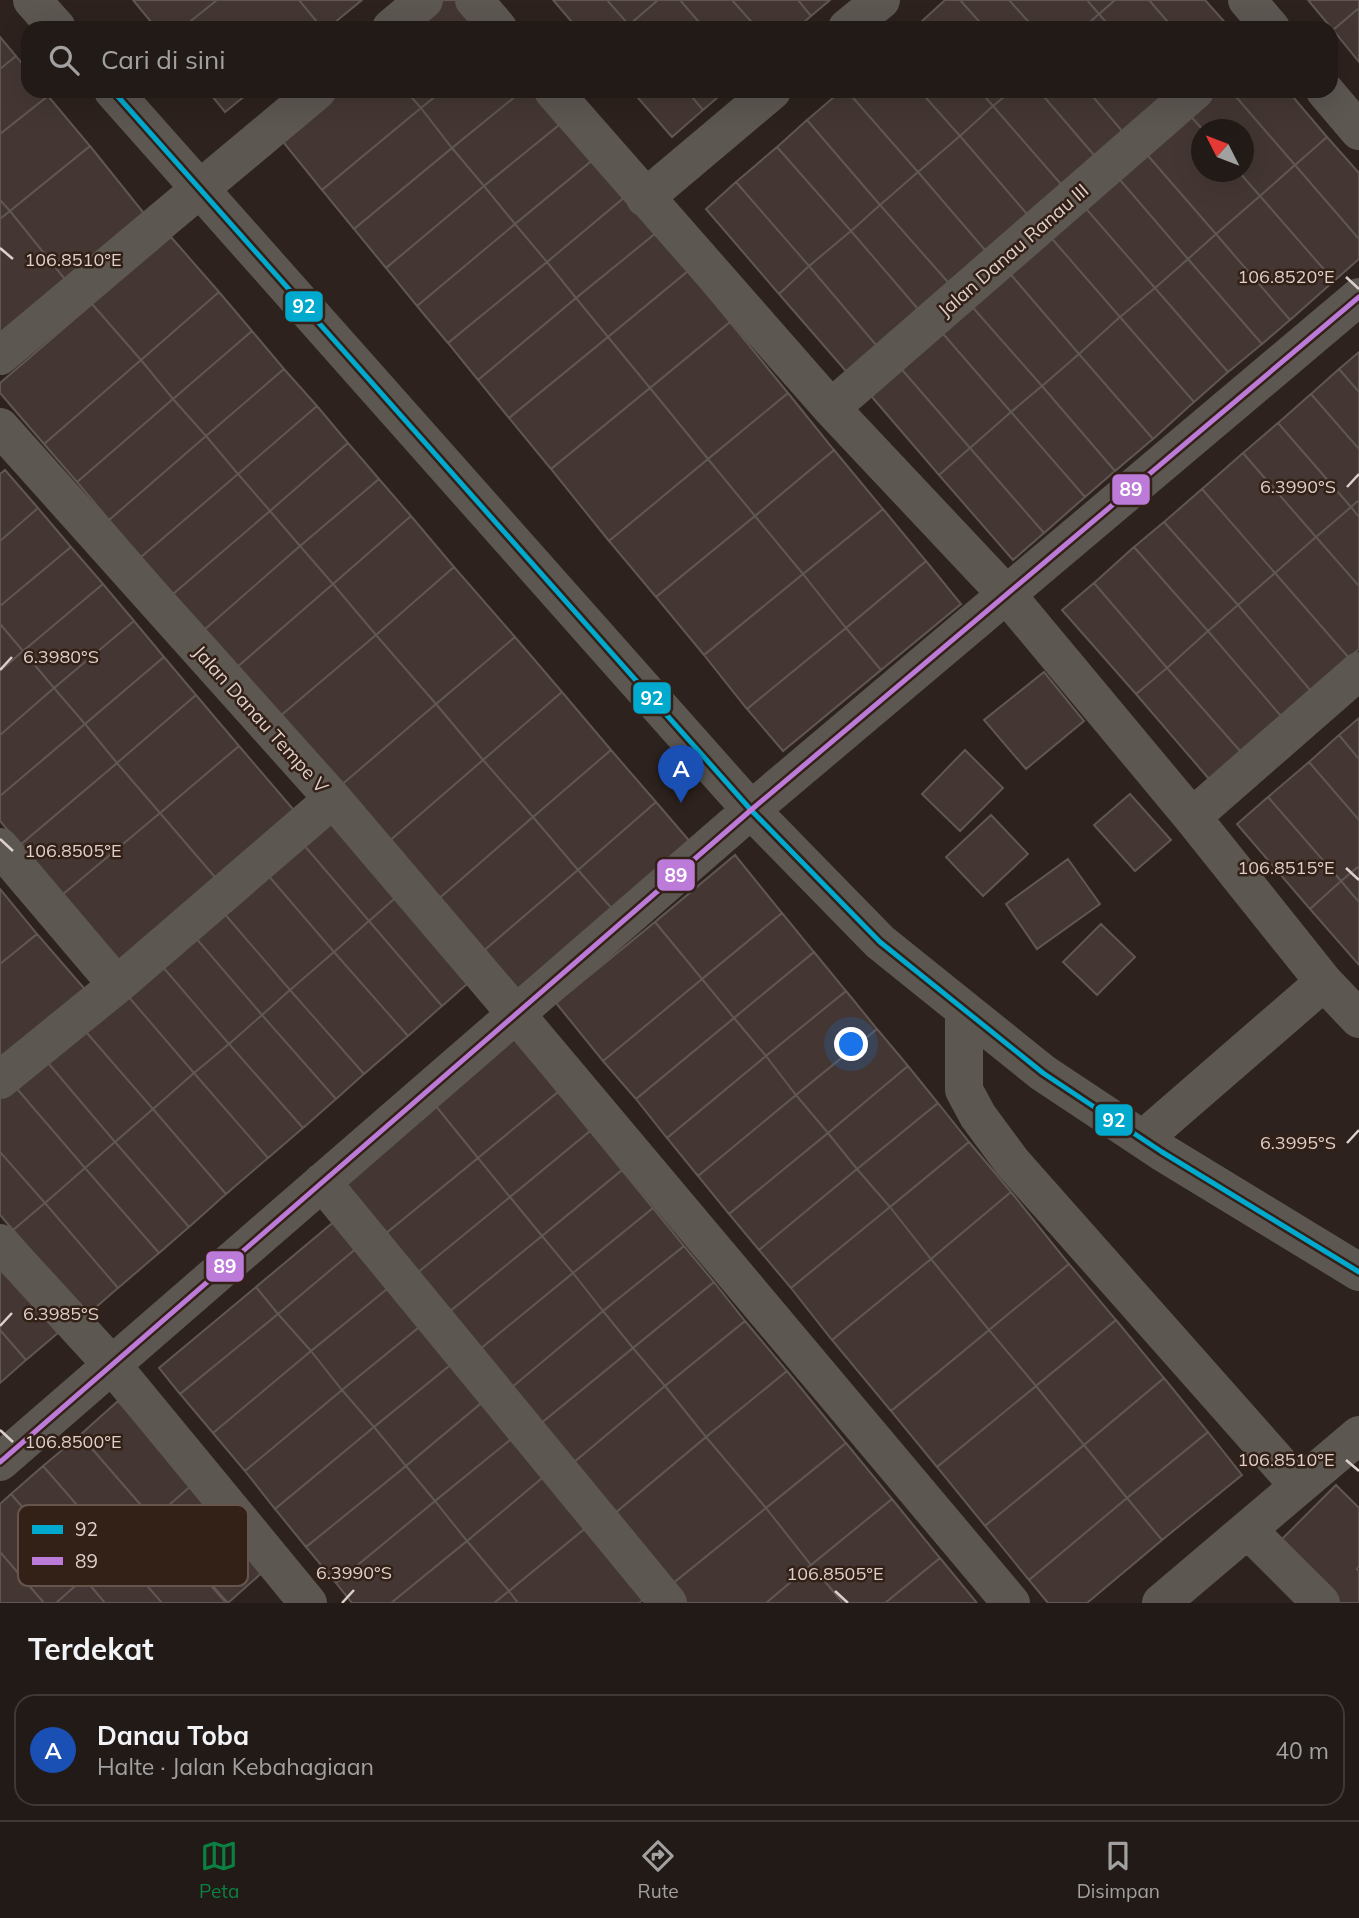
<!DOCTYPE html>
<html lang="id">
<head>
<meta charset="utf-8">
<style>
	:root { --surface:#221a16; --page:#2e2723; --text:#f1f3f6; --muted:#a2a1a1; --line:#3f3835; --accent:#0b8043 }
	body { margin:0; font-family:Mulish,sans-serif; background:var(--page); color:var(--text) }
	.compass { position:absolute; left:1191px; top:119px; width:63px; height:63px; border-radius:50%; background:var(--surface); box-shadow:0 7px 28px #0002; rotate:312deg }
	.you { position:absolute; left:852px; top:1045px; width:24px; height:24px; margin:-18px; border:5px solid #fff; border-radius:50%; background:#1a73e8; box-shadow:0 0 0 10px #1a73e833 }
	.badge { display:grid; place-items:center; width:46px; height:46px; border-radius:50%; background:var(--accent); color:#fff; font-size:23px; font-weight:700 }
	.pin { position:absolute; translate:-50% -58px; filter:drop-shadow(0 2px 4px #0008) }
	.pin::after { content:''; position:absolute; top:37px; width:24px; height:21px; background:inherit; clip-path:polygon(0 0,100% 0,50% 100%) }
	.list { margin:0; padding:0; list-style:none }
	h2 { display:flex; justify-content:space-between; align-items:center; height:91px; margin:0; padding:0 28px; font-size:30px }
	h2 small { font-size:23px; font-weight:400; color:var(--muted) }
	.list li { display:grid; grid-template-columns:46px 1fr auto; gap:21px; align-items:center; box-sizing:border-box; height:112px; margin:0 14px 14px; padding:0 14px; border:2px solid var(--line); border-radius:21px }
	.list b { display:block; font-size:26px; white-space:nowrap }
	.list p { margin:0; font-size:23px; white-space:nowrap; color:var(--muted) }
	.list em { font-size:23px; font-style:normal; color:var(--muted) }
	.icon { flex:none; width:38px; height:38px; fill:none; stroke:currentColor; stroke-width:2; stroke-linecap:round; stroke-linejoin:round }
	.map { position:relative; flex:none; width:1359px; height:1603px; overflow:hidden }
	.search { position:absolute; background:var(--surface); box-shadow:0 7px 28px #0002; left:21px; right:21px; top:21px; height:77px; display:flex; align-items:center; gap:18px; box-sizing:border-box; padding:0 24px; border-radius:21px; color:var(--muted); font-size:26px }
	.sheet { height:217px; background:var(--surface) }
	nav { display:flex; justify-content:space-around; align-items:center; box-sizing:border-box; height:98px; border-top:2px solid var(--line); background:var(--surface); font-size:19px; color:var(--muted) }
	nav a { display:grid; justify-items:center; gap:4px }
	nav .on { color:var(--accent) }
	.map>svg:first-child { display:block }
</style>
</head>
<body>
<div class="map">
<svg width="1359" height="1603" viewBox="0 0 1359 1603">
	<rect width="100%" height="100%" fill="#2d221d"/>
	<path fill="#443733" stroke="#605653" stroke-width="2" d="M133,0H217L182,28H156Z
		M217,0H299L322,28H182Z
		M299,0H362L328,28H322Z
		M436,0H465L488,28H402Z
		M553,0H607L629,25L626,28H577Z
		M607,0H658L629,25Z
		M658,0H680L704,28H631L629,25Z
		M680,0H732L757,28H704Z
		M732,0H798L811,16L797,28H757Z
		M798,0H830L811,16Z
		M945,0H960L985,28H926L921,22Z
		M960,0H1009L1034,28H985Z
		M1009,0H1087L1099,14L1083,28H1034Z
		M1087,0H1115L1099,14Z
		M1115,0H1149L1173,28H1111L1099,14Z
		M1149,0H1205L1230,28H1173Z
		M1308,0H1359V8L1333,30Z
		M1359,8V62L1333,30Z
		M1099,14L1111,28H1083Z
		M0,37L16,56L0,69Z
		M16,56L28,71V91H44L48,96L0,134V69Z
		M208,91H251L225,112Z
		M325,91H406L421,108L322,190L275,132Z
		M406,91H442L421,108Z
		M442,91H522L452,148L421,108Z
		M522,91H540L564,121L484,186L452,148Z
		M632,91H687L703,110L672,137Z
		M687,91H725L703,110Z
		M841,91H847L918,172L880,205L807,120Z
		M847,91H920L960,136L918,172Z
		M920,91H980L993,106L960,136Z
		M980,91H1011L993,106Z
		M1011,91H1039L1100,162L1067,191L993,106Z
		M1039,91H1088L1128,138L1100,162Z
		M1088,91H1165L1172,99L1128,138Z
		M1210,91H1231L1295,165L1260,196L1239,172H1244V130H1203L1187,112Z
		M1231,91H1288L1327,137L1295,165Z
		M48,96L90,146L10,211L0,200V134Z
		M993,106L1067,191L1033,221L960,136Z
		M421,108L452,148L354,229L322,190Z
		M1187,112L1203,130L1202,172H1239L1260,196L1216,234L1143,150Z
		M807,120L880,205L851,231L777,147Z
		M564,121L595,158L515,224L484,186Z
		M960,136L1033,221L991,257L918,172Z
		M1327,137L1359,173V239L1295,165Z
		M90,146L147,217L68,283L10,211Z
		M777,147L851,231L809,266L736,182Z
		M452,148L484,186L386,268L354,229Z
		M1143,150L1216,234L1188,259L1115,174Z
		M595,158L626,196L547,262L515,224Z
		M1295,165L1359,239V259L1334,281L1260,196Z
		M918,172L991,257L954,289L880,205Z
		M1115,174L1188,259L1155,288L1082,204Z
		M736,182L809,266L779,294L706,209Z
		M484,186L515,224L417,306L386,268Z
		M626,196L656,233L576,298L547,262Z
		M1260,196L1334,281L1290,320L1216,234Z
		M0,200L10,211L0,219Z
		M1082,204L1155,288L1120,317L1047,233Z
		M880,205L954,289L924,316L851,231Z
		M10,211L68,283L0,339V219Z
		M515,224L547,262L448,343L417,306Z
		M851,231L924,316L882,352L809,266Z
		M656,233L688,271L608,337L576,298Z
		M1047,233L1120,317L1079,354L1006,269Z
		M1216,234L1290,320L1262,344L1188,259Z
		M171,237L219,292L141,360L92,304Z
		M1188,259L1262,344L1228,372L1155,288Z
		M547,262L576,298L478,380L448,343Z
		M809,266L882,352L852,378L779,294Z
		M1006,269L1079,354L1042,386L968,302Z
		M688,271L730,322L650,388L608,337Z
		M1155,288L1228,372L1194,402L1120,317Z
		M219,292L252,331L173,399L141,360Z
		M576,298L608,337L509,418L478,380Z
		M968,302L1042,386L1011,412L938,328Z
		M92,304L141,360L44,444L0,393V383Z
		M1120,317L1194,402L1153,439L1079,354Z
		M730,322L788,393L708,459L650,388Z
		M938,328L1011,412L970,448L897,364Z
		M252,331L284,369L206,436L173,399Z
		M608,337L650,388L551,469L509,418Z
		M1359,352V392L1339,369Z
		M1079,354L1153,439L1115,471L1042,386Z
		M141,360L173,399L77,482L44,444Z
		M897,364L970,448L939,475L866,390Z
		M284,369L317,406L238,474L206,436Z
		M1339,369L1359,392V449L1311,394Z
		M1042,386L1115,471L1085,497L1011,412Z
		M650,388L708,459L609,541L551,469Z
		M788,393L834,450L755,516L708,459Z
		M1311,394L1359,449V500L1351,507L1278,423Z
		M173,399L206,436L109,520L77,482Z
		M317,406L348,443L270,511L238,474Z
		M1011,412L1085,497L1044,533L970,448Z
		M1278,423L1351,507L1316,537L1243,453Z
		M206,436L238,474L141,557L109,520Z
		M348,443L379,479L300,546L270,511Z
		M970,448L1044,533L1013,560L939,475Z
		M834,450L883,509L803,574L755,516Z
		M1243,453L1316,537L1275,573L1202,489Z
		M708,459L755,516L656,597L609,541Z
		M5,470L38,508L0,541V474Z
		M238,474L270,511L173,594L141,557Z
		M379,479L411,516L333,584L300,546Z
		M1202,489L1275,573L1238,605L1164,522Z
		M1359,500V517L1351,507Z
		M1351,507L1359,517V586L1316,537Z
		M38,508L71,547L0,606V541Z
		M883,509L926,561L846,628L803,574Z
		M270,511L300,546L204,630L173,594Z
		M411,516L454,567L376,635L333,584Z
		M755,516L803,574L704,655L656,597Z
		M1164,522L1238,605L1208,631L1134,547Z
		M1316,537L1359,586V649L1349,658L1275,573Z
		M300,546L333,584L236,668L204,630Z
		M71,547L103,584L23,651L0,624V606Z
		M1134,547L1208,631L1167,668L1094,583Z
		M926,561L961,604L881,670L846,628Z
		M454,567L515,637L436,704L376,635Z
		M1275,573L1349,658L1311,691L1238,605Z
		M803,574L846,628L747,709L704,655Z
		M1094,583L1167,668L1136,694L1062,610Z
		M103,584L134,621L54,688L23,651Z
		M333,584L376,635L279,717L236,668Z
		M1238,605L1311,691L1281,716L1208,631Z
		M134,621L164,657L85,724L54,688Z
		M0,624L23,651L0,671Z
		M846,628L881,670L783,751L747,709Z
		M1208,631L1281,716L1241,752L1167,668Z
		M376,635L436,704L339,787L279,717Z
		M515,637L562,692L483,760L436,704Z
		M23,651L54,688L0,735V671Z
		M164,657L196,695L117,763L85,724Z
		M1167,668L1241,752L1209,779L1136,694Z
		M1044,672L1084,721L1026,769L984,720Z
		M54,688L85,724L0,796V735Z
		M562,692L611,750L533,817L483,760Z
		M196,695L239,746L160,813L117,763Z
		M436,704L483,760L387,843L339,787Z
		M1359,718V759L1339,735Z
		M85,724L117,763L20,845L0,821V796Z
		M1339,735L1359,759V820L1309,762Z
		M239,746L298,815L220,883L160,813Z
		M611,750L656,802L578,870L533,817Z
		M965,750L1003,788L960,831L922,794Z
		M483,760L533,817L436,901L387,843Z
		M1309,762L1359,820V866L1341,881L1268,797Z
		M117,763L160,813L62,895L20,845Z
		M1130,794L1171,840L1135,871L1094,825Z
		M1268,797L1341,881L1310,909L1237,824Z
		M656,802L692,844L614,911L578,870Z
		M328,808L402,892L369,921L297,837Z
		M160,813L220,883L122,965L62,895Z
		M991,815L1028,854L983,896L946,857Z
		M533,817L578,870L481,953L436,901Z
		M297,837L369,921L334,952L261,867Z
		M735,855L782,913L702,979L655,922Z
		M1068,859L1100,904L1037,949L1006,904Z
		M1359,866V902L1341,881Z
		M261,867L334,952L290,990L217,905Z
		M578,870L614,911L517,994L481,953Z
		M1341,881L1359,902V965L1310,909Z
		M0,889L37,934L0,964Z
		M402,892L475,977L442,1006L369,921Z
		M217,905L290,990L262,1015L189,930Z
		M782,913L814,952L734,1018L702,979Z
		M369,921L442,1006L408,1036L334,952Z
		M655,922L702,979L603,1061L556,1003Z
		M1101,924L1135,957L1097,995L1063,962Z
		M189,930L262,1015L229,1044L156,959Z
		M37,934L89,994L7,1063L0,1054V964Z
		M334,952L408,1036L364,1074L290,990Z
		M814,952L846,991L766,1056L734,1018Z
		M156,959L229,1044L194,1073L121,988Z
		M702,979L734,1018L636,1099L603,1061Z
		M121,988L194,1073L153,1109L80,1025Z
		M290,990L364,1074L336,1099L262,1015Z
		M846,991L877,1029L796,1095L766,1056Z
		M262,1015L336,1099L303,1128L229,1044Z
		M734,1018L766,1056L667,1138L636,1099Z
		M80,1025L153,1109L115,1142L43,1057Z
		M877,1029L908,1066L828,1133L796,1095Z
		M511,1034L558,1092L478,1158L431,1100Z
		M229,1044L303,1128L268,1158L194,1073Z
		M766,1056L796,1095L698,1176L667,1138Z
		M43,1057L115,1142L85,1168L12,1083Z
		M908,1066L938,1103L857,1169L828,1133Z
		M194,1073L268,1158L226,1194L153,1109Z
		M12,1083L85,1168L45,1203L0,1152V1094Z
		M558,1092L590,1131L510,1197L478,1158Z
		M796,1095L828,1133L729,1214L698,1176Z
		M431,1100L478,1158L379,1239L332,1182Z
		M938,1103L969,1142L890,1207L857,1169Z
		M153,1109L226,1194L189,1227L115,1142Z
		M590,1131L622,1170L542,1236L510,1197Z
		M828,1133L857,1169L759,1250L729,1214Z
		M115,1142L189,1227L159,1253L85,1168Z
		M969,1142L1011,1192L931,1259L890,1207Z
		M0,1152L45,1203L13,1230L0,1215Z
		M478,1158L510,1197L411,1278L379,1239Z
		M85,1168L159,1253L118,1288L45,1203Z
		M857,1169L890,1207L791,1288L759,1250Z
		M622,1170L653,1208L573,1273L542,1236Z
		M1011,1192L1069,1264L989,1330L931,1259Z
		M510,1197L542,1236L443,1317L411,1278Z
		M45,1203L118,1288L87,1315L13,1230Z
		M890,1207L931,1259L832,1340L791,1288Z
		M653,1208L684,1246L603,1311L573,1273Z
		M336,1220L358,1247L278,1314L256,1287Z
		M542,1236L573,1273L474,1354L443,1317Z
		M684,1246L714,1282L633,1348L603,1311Z
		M358,1247L392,1285L311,1351L278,1314Z
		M931,1259L989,1330L891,1411L832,1340Z
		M1069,1264L1116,1320L1036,1386L989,1330Z
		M0,1265L58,1333L26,1360L0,1330Z
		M573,1273L603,1311L505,1393L474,1354Z
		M714,1282L745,1321L665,1386L633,1348Z
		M392,1285L423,1324L342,1390L311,1351Z
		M256,1287L278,1314L180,1394L159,1368Z
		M603,1311L633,1348L534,1429L505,1393Z
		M278,1314L311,1351L213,1433L180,1394Z
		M1116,1320L1164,1378L1084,1445L1036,1386Z
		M745,1321L787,1371L706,1437L665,1386Z
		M423,1324L454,1362L374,1427L342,1390Z
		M0,1330L26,1360L0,1383Z
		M989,1330L1036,1386L937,1467L891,1411Z
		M633,1348L665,1386L567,1468L534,1429Z
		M311,1351L342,1390L245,1471L213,1433Z
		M454,1362L485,1400L406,1466L374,1427Z
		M787,1371L846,1443L766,1508L706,1437Z
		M1164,1378L1208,1432L1127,1498L1084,1445Z
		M665,1386L706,1437L608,1519L567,1468Z
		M1036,1386L1084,1445L985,1526L937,1467Z
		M342,1390L374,1427L275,1509L245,1471Z
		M485,1400L515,1436L435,1501L406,1466Z
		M118,1401L192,1485L153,1519L80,1435Z
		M374,1427L406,1466L306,1547L275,1509Z
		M1208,1432L1242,1475L1162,1540L1127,1498Z
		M80,1435L153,1519L116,1550L43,1466Z
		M515,1436L547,1474L467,1541L435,1501Z
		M706,1437L766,1508L666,1589L608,1519Z
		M846,1443L892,1499L811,1565L766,1508Z
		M1084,1445L1127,1498L1029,1580L985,1526Z
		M43,1466L116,1550L84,1578L11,1494Z
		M406,1466L435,1501L336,1583L306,1547Z
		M547,1474L588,1526L509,1591L467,1541Z
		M192,1485L265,1570L228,1603L153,1519Z
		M1336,1485L1359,1508V1566L1357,1569L1359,1571V1603H1337L1277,1544Z
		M11,1494L84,1578L56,1603H44L0,1552V1504Z
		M1127,1498L1162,1540L1087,1603H1048L1029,1580Z
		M892,1499L940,1558L885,1603H843L811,1565Z
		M435,1501L467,1541L391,1603H352L336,1583Z
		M766,1508L811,1565L766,1603H678L666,1589Z
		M153,1519L226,1603H162L116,1550Z
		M588,1526L647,1597L639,1603H518L509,1591Z
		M467,1541L509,1591L494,1603H391Z
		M116,1550L162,1603H105L84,1578Z
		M0,1552L44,1603H0Z
		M940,1558L977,1603H885Z
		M811,1565L843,1603H766Z
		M84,1578L105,1603H56Z
		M509,1591L518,1603H494Z"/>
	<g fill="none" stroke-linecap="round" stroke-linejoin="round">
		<path stroke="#5d5752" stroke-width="38" d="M32,0L57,28
			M474,0L498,28
			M1247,0L1271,28
			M391,28L424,0
			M847,28L881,0
			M113,91L751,810L880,942L1043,1073L1162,1152L1359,1272
			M553,91L831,408L1007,595L1192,817L1324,982L1359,1019
			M1325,91L1359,131
			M645,198L772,91
			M0,356L317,91
			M831,408L1195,91
			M0,427L333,799L516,1014L1011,1603
			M1192,817L1359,671
			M0,847L117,985
			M964,1010V1090L978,1116L1012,1162L1299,1486
			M0,1080L117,985L333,799
			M1143,1139L1324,982
			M322,1182L668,1603
			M0,1243L112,1365L308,1603
			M0,1462L751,810L1359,297
			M1248,1530L1321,1603
			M1161,1603L1359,1435"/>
		<g stroke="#332017" stroke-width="10">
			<path id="bus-1" d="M113,91L751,810L880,942L1043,1073L1162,1152L1359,1272"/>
		</g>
		<g stroke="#332017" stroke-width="10">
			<path id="bus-2" d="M0,1462L751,810L1359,297"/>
		</g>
		<use href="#bus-1" stroke="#00a9ce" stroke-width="5"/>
		<use href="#bus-2" stroke="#bd7bd9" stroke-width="5"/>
	</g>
	<path fill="none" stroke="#ddd0c9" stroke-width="2.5" d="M0,248L13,259M1346,277L1359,289M1347,487L1359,474M0,670L12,657M0,839L13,851M1346,868L1359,880M1347,1143L1359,1130M0,1326L12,1313M0,1430L13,1442M1346,1460L1359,1471M835,1591L848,1603M342,1603L354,1590"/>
	<g text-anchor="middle" stroke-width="5" stroke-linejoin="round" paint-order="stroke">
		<g font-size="19" fill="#ddd0c9" stroke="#332017">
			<text transform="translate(1013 250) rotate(-41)" y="7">Jalan Danau Ranau III</text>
			<text transform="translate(261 719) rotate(48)" y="7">Jalan Danau Tempe V</text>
		</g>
	</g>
	<rect x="18" y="1505" width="230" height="81" rx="10" fill="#332017" stroke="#66554c" stroke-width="2"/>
	<rect x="32" y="1525" width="31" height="9" fill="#00a9ce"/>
	<rect x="32" y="1557" width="31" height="8" fill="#bd7bd9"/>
	<g font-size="19" fill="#ddd0c9">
		<text x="75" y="1536">92</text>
		<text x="75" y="1568">89</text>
	</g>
	<g font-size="18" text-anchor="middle" fill="#ddd0c9" stroke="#332017" stroke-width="5" stroke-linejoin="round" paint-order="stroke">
		<text x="73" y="266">106.8510°E</text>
		<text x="1286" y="283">106.8520°E</text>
		<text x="1298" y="493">6.3990°S</text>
		<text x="61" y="663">6.3980°S</text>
		<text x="73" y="857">106.8505°E</text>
		<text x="1286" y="874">106.8515°E</text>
		<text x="1298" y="1149">6.3995°S</text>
		<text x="61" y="1320">6.3985°S</text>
		<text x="73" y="1448">106.8500°E</text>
		<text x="1286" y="1466">106.8510°E</text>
		<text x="354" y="1579">6.3990°S</text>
		<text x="835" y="1580">106.8505°E</text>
	</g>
	<g stroke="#332017" stroke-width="2.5">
		<rect x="284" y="290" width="40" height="33" rx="7" fill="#00a9ce"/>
		<rect x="1111" y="473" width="40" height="33" rx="7" fill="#bd7bd9"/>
		<rect x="632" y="681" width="40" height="34" rx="7" fill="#00a9ce"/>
		<rect x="656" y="858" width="40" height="34" rx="7" fill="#bd7bd9"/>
		<rect x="1094" y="1103" width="40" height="34" rx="7" fill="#00a9ce"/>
		<rect x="205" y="1250" width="40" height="33" rx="7" fill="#bd7bd9"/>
	</g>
	<g font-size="19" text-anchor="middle" font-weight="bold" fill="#fff">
		<text x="304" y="313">92</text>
		<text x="1131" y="496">89</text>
		<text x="652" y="705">92</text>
		<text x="676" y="882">89</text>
		<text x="1114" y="1127">92</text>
		<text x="225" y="1273">89</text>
	</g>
</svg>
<svg class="compass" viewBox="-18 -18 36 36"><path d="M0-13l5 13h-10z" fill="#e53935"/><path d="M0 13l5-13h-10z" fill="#a2a1a1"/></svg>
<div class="you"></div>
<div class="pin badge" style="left:681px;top:803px;background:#1a4fb4">A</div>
<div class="search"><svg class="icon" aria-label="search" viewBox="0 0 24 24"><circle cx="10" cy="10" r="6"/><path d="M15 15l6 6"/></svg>Cari di sini</div>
</div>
<section class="sheet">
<h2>Terdekat<small></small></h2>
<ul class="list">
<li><span class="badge" style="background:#1a4fb4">A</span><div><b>Danau Toba</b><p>Halte · Jalan Kebahagiaan</p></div><em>40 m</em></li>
</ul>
</section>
<nav>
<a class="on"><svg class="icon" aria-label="map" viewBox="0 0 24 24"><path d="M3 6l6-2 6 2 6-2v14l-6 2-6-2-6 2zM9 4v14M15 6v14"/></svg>Peta</a>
<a><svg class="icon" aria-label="directions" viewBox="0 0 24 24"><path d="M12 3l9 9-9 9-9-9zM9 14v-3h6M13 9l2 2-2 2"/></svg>Rute</a>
<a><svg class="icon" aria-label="saved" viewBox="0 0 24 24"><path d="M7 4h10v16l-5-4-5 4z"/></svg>Disimpan</a>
</nav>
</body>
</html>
